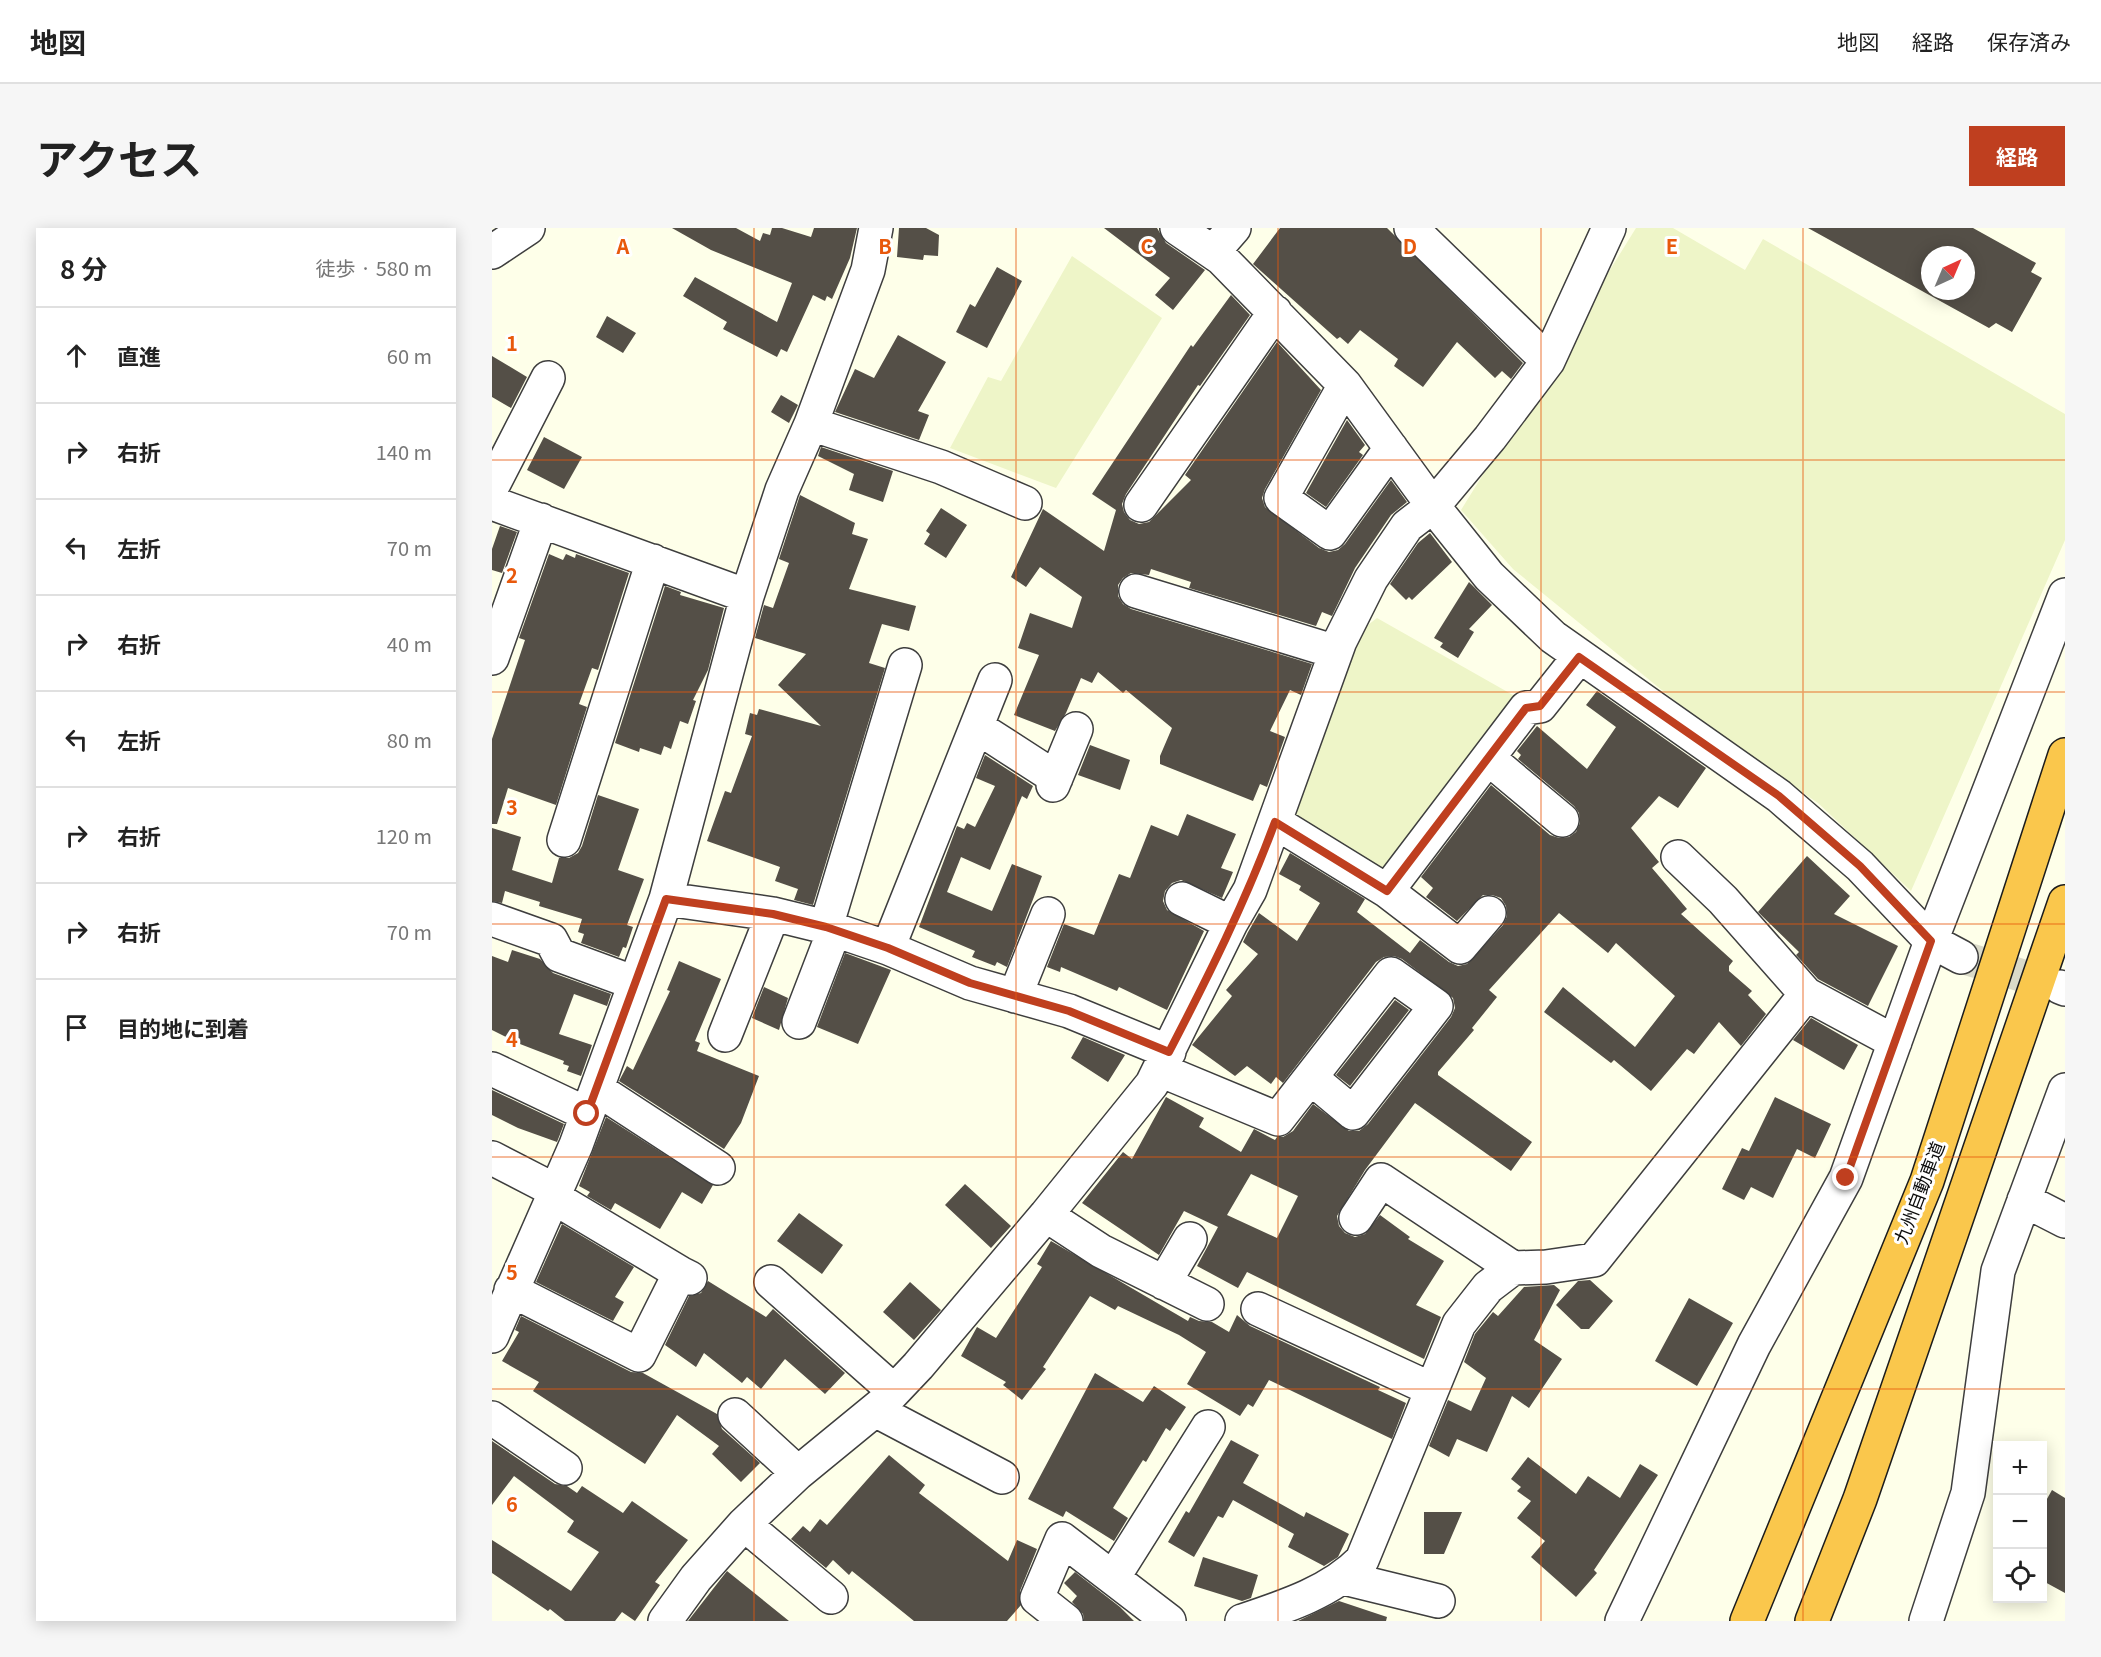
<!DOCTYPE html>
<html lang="ja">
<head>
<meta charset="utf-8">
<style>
	:root { --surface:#fff; --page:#f6f6f6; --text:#222; --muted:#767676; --line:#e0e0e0; --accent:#bf3f1f }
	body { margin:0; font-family:Georgia,"Noto Sans JP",serif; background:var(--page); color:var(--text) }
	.controls { position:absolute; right:18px; bottom:18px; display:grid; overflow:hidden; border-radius:0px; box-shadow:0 3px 15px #0003 }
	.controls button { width:54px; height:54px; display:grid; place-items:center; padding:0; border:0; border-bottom:2px solid var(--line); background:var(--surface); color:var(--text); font:30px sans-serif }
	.compass { position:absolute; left:1429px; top:18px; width:54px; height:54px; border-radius:50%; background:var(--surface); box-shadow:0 3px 15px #0003; rotate:44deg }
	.stop { position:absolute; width:18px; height:18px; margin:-14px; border:4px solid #bf3f1f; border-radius:50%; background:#fff }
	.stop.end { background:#bf3f1f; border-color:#fff; box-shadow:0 2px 6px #0008 }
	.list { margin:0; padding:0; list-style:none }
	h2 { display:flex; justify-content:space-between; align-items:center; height:78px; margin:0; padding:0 24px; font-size:26px }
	h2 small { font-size:20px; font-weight:400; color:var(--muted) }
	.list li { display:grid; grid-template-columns:39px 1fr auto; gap:18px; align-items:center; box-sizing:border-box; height:96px; padding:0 24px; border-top:2px solid var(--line) }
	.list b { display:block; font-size:22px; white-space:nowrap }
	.list em { font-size:20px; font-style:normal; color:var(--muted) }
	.icon { flex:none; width:33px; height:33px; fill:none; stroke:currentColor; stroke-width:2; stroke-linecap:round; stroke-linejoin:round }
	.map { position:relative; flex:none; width:1573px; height:1393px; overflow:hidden; border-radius:0px }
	header { display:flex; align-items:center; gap:36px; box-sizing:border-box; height:84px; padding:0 30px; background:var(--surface); border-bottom:2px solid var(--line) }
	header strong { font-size:28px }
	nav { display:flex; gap:33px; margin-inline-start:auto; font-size:21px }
	.intro { display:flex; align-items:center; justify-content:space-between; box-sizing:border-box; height:144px; padding:0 36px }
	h1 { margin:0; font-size:42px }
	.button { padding:15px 27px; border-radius:0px; background:var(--accent); color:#fff; font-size:21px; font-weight:700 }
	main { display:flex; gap:36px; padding:0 36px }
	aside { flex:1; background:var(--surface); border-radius:0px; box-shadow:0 3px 15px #0003 }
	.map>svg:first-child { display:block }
</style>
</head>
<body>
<header>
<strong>地図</strong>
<nav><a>地図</a><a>経路</a><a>保存済み</a></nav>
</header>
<div class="intro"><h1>アクセス</h1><a class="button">経路</a></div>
<main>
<aside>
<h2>8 分<small>徒歩 · 580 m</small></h2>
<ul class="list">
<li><svg class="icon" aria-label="ahead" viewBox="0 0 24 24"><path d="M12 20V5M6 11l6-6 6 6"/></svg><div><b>直進</b></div><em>60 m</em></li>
<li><svg class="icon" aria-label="right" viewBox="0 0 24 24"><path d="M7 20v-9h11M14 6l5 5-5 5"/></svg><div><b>右折</b></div><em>140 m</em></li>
<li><svg class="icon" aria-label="left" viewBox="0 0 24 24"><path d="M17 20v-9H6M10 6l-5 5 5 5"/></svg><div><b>左折</b></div><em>70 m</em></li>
<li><svg class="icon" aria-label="right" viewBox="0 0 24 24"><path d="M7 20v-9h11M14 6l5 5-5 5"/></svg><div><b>右折</b></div><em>40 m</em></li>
<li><svg class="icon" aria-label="left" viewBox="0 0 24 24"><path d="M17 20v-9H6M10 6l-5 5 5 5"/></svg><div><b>左折</b></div><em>80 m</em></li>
<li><svg class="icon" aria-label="right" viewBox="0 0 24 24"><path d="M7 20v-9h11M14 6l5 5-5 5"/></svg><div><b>右折</b></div><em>120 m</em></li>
<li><svg class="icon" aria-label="right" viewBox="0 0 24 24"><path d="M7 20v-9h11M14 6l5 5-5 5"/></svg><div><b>右折</b></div><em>70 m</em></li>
<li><svg class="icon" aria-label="arrive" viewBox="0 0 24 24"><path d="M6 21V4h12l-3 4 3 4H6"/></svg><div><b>目的地に到着</b></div></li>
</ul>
</aside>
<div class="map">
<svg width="1573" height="1393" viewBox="0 0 1573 1393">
	<rect width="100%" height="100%" fill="#feffe9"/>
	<path fill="#eef5c8" d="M1144,0H1181L1253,42L1271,11L1573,186V312L1419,663L1326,575L1230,511L1021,341L969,282Z
		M580,28L670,90L564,260L458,220L496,149L509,153Z
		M885,390L1028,471L894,644L798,587L872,400Z"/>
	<path fill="#544f47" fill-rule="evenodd" d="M180,0H244L268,13L271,5L278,7L280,0H290L319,9L322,0H365L358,30L340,71L335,68L333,73L321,67L295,124L289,121L285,129L231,101L235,94L191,68L203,49L285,94L300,55L219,22Z
		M407,0H434L447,7L446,28L432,27L431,32L405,29Z
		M612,0H665L674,15L713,42L681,82L663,67L678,50Z
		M788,0H895L1031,135L1019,151L1010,143L1003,150L965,114L931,159L902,138L906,131L868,102L856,116L848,109L845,111L761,36Z
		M1316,0H1481L1544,35L1539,44L1550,50L1520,104L1504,95L1497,100ZM1438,27H1474V63H1438Z
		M505,39L530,53L495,120L464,104L478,76L483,79Z
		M739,67L758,87L708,158L706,157L634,266L630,276L632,284L638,292L647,296L657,294L699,252L693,247L785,114L829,162L773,261L770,270L773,279L827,320L837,324L846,322L853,316L899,252L915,274L899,287L863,340L840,388L830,384L824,398L697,360L699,354L659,341L657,347L639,345L631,350L626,357V368L631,376L639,381L820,436L809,467L798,462L778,503L793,509L775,559L768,556L761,573L668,536V528L680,500L634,462L631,465L606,444L600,455L589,450L574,485L563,503L522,487L547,427L526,420L538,385L580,400L590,369L548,339L534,359L519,349L551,281L612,323L624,282L600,266L699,117L701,119Z
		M115,88L144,105L131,125L104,109Z
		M406,107L454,134L426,183L437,187L427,212L343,184L363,141L382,150Z
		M0,128L35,149L19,180L0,169Z
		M289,167L306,177L297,195L279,184Z
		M855,192L873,217L867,224L871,227L834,279L814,265Z
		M52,209L90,229L72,261L35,242Z
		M329,219L401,243L391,274L357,262L362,246L326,228Z
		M308,267L363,295L360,306L376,311L357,361L424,378L417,403L390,396L377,435L393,440L321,677L302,672L306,661L283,653L288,639L215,613L233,563L239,565L260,508L253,506L258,485L265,487L267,481L329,498L286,457L314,426L263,410L272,377L281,380L297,335L287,331Z
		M449,280L475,297L454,330L432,316L438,306L434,303Z
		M8,298L25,304L10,345L0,342V321Z
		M938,305L960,334L920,372L917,369L914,372L898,356L926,315Z
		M57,326L71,332L74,326L83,330L84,326L137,345L106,442L100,440L87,476L95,479L64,577L16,560L5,596H0V511L33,412L27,410Z
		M977,354L1000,377L977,401L982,404L966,430L948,419L951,415L942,410Z
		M173,358L189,364L188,367L232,380L216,442L201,472L204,473L196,496L188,493L179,521L172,518L169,527L148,520L147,524L123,515Z
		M1105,463L1214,540L1186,580L1167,568L1139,600L1167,634L1160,640L1195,681L1189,686L1241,733L1237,738V743L1260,763L1256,767L1274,786L1249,818L1227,794L1202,826L1195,821L1159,863L1122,832L1119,835L1052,784L1071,759L1143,819L1183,768L1124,715L1116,725L1067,685L997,762L1005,769L980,800L982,802L946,844V847L1040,914L1019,943L923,875L873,942L845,988L847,998L853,1005L863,1009L873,1006L888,987L918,1009L916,1011L952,1033L924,1077L949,1089L932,1131L755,1044L746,1060L705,1038L726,999L692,983L667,1027L590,975L631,924L640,931L674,869L712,890L707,899L749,924L762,901L783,912L785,909H791L801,903L821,876L857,903H867L876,896L959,789L963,780L961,770L910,731L902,728L892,729L884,734L791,855L784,849L779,856L755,838L743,848L700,817L740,768L734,762L766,726L751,714L756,704L767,685L805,713L828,675L807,662L809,658L787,646L798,625L873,671L865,684L918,725L928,712L957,734L966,738L975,736L1011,697L1015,688L1014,678L1009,670L1000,667H991L965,693L934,669L941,660L929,649L999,557L1058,607L1067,610L1077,609L1084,604L1088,595L1087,585L1082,578L1026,531L1029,527L1025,523L1045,498L1095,541L1124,499L1094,477ZM759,946L806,968L785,1010L735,987Z
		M598,517L638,532L628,562L586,547Z
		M493,527L541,558L535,571L530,568L498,642L469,629L455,664L500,683L520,636L550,648L515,739L505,734L503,738L480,729L483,723L427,699L465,598L472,601L475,595L483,599L503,558L484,550Z
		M106,567L147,581L126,642L152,651L135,697L141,699L134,720L131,719L127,729L89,715L92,706L86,704L90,691L47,678L48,674L13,663L10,675L0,673V600L29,609L20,642L60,655L67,630H77L86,625L90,618Z
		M695,586L744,606L729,640L741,644L730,670L689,652L680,655L673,663L671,673L675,682L712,703L675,782L627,759L625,763L569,739L568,744L555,739L572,696L602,707L627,646L638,650L659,597L686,608Z
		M1315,628L1358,668L1342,686L1406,718L1376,778L1326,751L1304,727L1307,724L1266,684Z
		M20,722L48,731L61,745L119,766L115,778L82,766L67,806L100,817L89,848L75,843L77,838L71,836L72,833L28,816L0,802V728L16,734Z
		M353,725L399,742L366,816L325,799Z
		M187,733L229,751L203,813L208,815L205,823L267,848L249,895L232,921L127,853L135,838L141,842L178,763L175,762Z
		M272,759L296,770L287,802L260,790Z
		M903,772L917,782L858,858L844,847Z
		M1319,790L1366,817L1352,842L1301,812Z
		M591,809L633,827L616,854L579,830Z
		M0,862L72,896L65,914L26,900L0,887Z
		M1283,869L1339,896L1323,930L1305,921L1281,970L1259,959L1252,972L1230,961L1250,920L1257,923Z
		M114,889L221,957L210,976L190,964L168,1001L123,975L119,982L95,968L98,964L87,958Z
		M473,956L519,998L499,1020L453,977Z
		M307,985L351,1017L330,1046L285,1013Z
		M70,996L142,1039L123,1069L132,1074L121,1093L44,1054Z
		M559,1013L696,1093L698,1089L707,1093L720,1094L737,1104L745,1087L758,1098L888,1159L886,1162L914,1175L900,1211L777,1152L761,1179L756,1176L748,1188L695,1156L714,1124L687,1107L626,1078L623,1082L598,1068L551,1139L554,1141L530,1172L511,1157L514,1154L469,1128L485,1099L504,1110L550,1039L545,1036Z
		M1098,1052L1121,1073L1097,1101H1089L1064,1077L1086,1053Z
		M216,1053L274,1089L281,1081L353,1145L333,1166L293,1131L269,1161L255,1149L250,1155L212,1125L204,1139L173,1117L197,1068L209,1065Z
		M418,1054L449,1082L422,1112L391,1084Z
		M1062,1057L1068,1062L1042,1112L1070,1131L1037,1180L1020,1168L995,1224L965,1211L957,1229L937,1218L956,1172L979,1183L994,1150L972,1134L983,1106L1001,1084L1006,1088L1032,1059Z
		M1197,1070L1241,1095L1205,1158L1163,1133Z
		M29,1088L139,1144L151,1145L225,1186L230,1201L268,1235L249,1254L220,1226L227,1218L185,1187L153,1236L41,1163L47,1154L10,1133L27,1104L23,1102Z
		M603,1145L651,1174L662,1158L694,1179L678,1203L674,1200L654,1234L651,1232L621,1280L636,1290L622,1313L574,1283L571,1289L536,1271Z
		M739,1212L767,1227L751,1255L812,1289L814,1284L857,1306L846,1329L832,1338L796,1319L802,1306L741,1272L731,1290L726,1288L702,1329L676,1314L694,1283L697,1285Z
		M0,1213L63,1256L75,1258L85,1265L90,1258L131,1285L140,1273L196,1312L163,1354L168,1357L143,1393L130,1384L123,1393H73L58,1381L56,1383L0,1345V1312L79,1363L107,1324L75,1304L82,1293L22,1248L0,1277Z
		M397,1227L433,1257L427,1265L516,1333L525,1312L545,1321L528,1363L529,1377L515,1393H422L360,1343L357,1347L341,1332L334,1340L299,1311L311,1298L318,1304L328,1291L335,1297Z
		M1036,1229L1084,1266L1096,1248L1128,1270L1148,1236L1166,1247L1102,1342L1105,1345L1084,1369L1039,1329L1053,1313L1025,1290L1039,1273L1025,1263L1029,1259L1019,1251Z
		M1560,1262L1573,1270V1365L1551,1353V1278Z
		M932,1284H970L952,1326H932Z
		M711,1329L766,1347L759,1370L750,1373L702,1358Z
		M235,1343L297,1393H196Z
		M583,1344L628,1379L642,1393H592L591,1386L580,1374L585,1368L572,1355Z
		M847,1373L895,1389L894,1393H806Z"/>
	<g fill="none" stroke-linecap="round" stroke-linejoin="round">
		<path stroke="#dadac8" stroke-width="33" stroke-dasharray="33 16" stroke-linecap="butt" d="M1469,729L1568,759"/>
		<g stroke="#3e3e3e" stroke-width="36">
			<path id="minor" d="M685,0L729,30L853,157L941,278L997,348L1061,409L1287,568L1368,638L1439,713L1469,729
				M919,0L1056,133
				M0,24L36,0
				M721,24L742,0
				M853,157L789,270L838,305L899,220
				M319,196L449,239L533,275
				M0,259L56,150
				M0,275L255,368
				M649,277L783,84
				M644,363L844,424
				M0,430L49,292
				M485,499L564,550
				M996,530L1070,592
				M561,557L584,501
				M783,594L895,663
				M72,612L161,333
				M1186,629L1231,672L1314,766L1403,814
				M174,671L281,686L334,699L396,720L478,755L577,783L677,824
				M690,671L739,695
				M997,685L968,719L895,663L1034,480L1048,478L1087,429
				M0,691L59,712L67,727L143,755
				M334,699L413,437
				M396,720L503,452
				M1568,759L1573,761
				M523,768L556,686
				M307,794L342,703
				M233,807L281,686
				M0,841L95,886
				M668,842L786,891L899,746L944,778L861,885L819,850
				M105,861L226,940
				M0,930L64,963
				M61,969L188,1045
				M1532,972L1573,993
				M554,987L609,1023L715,1076
				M864,990L889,952L1021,1040L1054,1039L1102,1032L1314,766
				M279,1054L402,1163
				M672,1055L698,1011
				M19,1062L147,1127L188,1045L198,1050
				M766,1081L939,1161
				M0,1108L84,917L174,671L255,368L290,262L319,196L376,42L384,0
				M383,1182L510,1249
				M243,1187L306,1245
				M0,1190L73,1240
				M252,1296L339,1369
				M621,1350L716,1199
				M852,1350L946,1373
				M173,1393L204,1350L252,1296L306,1245L389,1177L426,1138L554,987L660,856L739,695L758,662L848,413L879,351L915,298L941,278L998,210L1056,133L1117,0
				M574,1393L545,1370L570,1311L677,1393
				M750,1393C792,1379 839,1364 870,1332L967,1096L996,1059L1021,1040
				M1130,1393L1262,1117L1354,950L1439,713L1573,367
				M1434,1393L1476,1265L1506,1043L1573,862"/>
		</g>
		<g stroke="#1c1c1c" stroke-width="36">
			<path id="highway" d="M1255,1393L1435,953L1573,527
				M1320,1393L1368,1271L1573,674"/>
		</g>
		<use href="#minor" stroke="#fff" stroke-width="33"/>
		<use href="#highway" stroke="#fac74c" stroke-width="33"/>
	</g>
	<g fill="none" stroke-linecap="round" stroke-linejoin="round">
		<path stroke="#bf3f1f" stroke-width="8" d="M95,886L174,671L281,686L334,699L396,720L478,755L577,783L677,824C716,749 754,673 783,594L895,663L1034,480L1048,478L1087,429L1287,568L1368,638L1439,713L1354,950"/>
	</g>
	<path fill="none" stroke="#e8590c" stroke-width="1.5" stroke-opacity="0.55" d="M262,0V1393M524,0V1393M786,0V1393M1049,0V1393M1311,0V1393M0,232H1573M0,464H1573M0,696H1573M0,929H1573M0,1161H1573"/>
	<g text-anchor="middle" stroke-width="6" stroke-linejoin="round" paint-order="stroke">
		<g font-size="18" fill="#0b0b0b" stroke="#fff">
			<text transform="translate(1428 965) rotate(-69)" y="6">九州自動車道</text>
		</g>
	</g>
	<g font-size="20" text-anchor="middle" font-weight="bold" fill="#e8590c" stroke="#fff" stroke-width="6" stroke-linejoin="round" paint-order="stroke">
		<text x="131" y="26">A</text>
		<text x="393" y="26">B</text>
		<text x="655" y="26">C</text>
		<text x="918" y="26">D</text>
		<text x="1180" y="26">E</text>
		<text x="20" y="123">1</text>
		<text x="20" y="355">2</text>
		<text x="20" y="587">3</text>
		<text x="20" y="819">4</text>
		<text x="20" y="1052">5</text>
		<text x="20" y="1284">6</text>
	</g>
</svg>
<div class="controls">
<button>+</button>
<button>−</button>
<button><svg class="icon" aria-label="locate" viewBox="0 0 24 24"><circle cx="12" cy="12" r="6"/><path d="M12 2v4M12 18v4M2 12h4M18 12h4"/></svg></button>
</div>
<svg class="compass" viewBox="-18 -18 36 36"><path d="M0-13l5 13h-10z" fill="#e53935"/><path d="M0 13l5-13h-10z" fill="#767676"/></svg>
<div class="stop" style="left:95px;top:886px"></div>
<div class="stop end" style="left:1354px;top:950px"></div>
</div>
</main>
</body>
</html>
